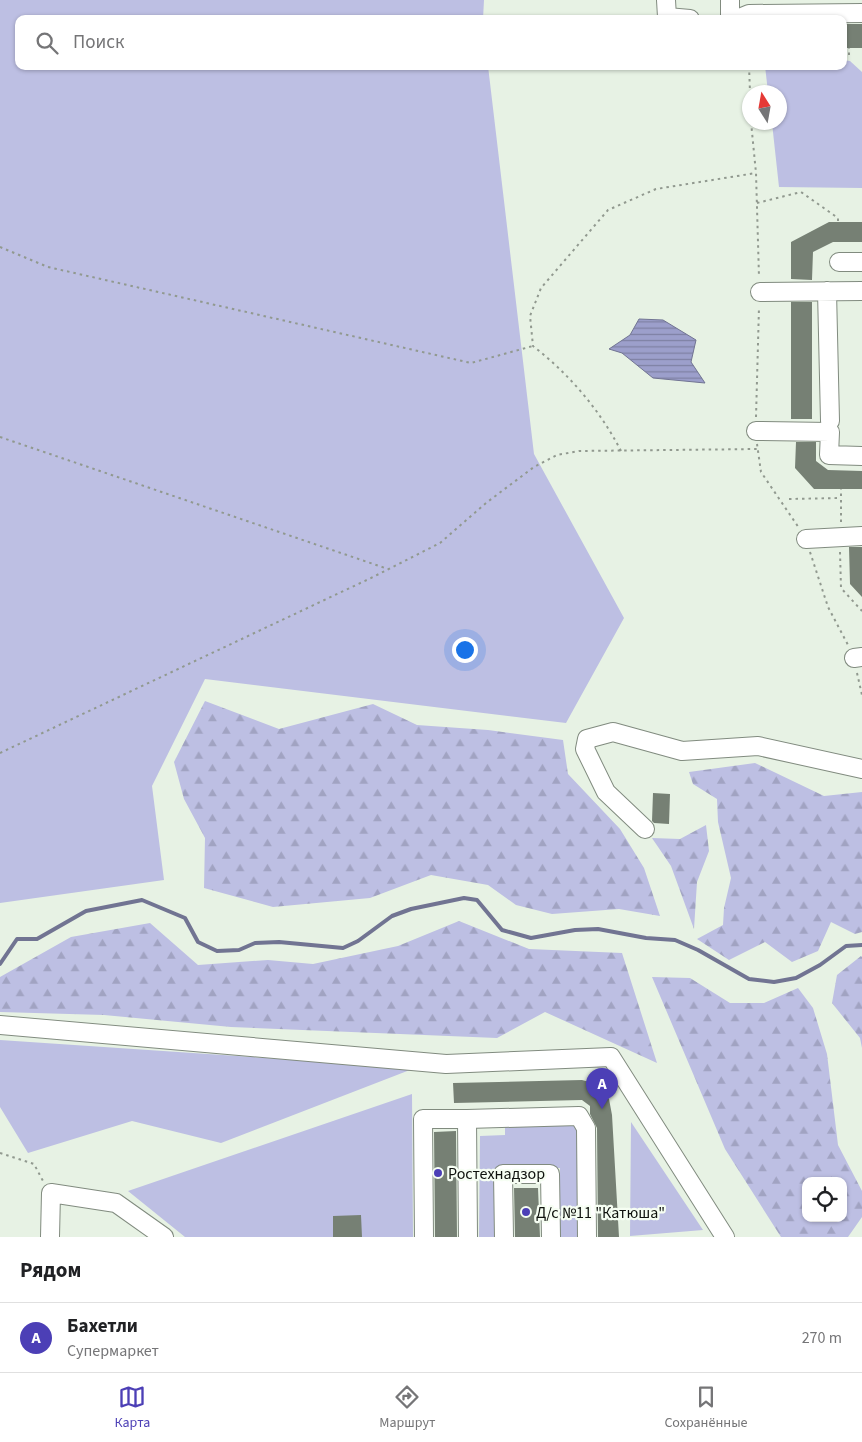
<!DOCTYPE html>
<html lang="ru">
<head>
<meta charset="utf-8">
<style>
	:root { --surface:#fff; --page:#f6f6f6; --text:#202124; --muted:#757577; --line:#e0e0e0; --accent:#4c3fb6 }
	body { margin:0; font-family:"Source Sans 3",sans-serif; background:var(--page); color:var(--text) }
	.controls { position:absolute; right:15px; bottom:15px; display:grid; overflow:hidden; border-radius:10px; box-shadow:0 1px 4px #0004 }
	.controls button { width:45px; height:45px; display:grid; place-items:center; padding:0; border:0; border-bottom:1px solid var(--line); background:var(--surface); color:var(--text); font:25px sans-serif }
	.compass { position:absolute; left:742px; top:85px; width:45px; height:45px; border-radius:50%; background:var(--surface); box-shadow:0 1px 4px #0004; rotate:349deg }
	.you { position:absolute; left:464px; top:649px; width:18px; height:18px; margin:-12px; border:4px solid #fff; border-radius:50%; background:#1a73e8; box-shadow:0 0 0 8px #1a73e833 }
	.badge { display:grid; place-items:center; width:32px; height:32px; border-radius:50%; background:var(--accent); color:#fff; font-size:16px; font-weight:700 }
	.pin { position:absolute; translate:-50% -41px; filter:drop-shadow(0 1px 2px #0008) }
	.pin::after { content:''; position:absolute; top:26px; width:18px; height:15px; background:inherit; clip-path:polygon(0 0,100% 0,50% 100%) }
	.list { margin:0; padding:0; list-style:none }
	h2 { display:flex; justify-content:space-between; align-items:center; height:65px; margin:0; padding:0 20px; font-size:21px }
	h2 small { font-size:16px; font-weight:400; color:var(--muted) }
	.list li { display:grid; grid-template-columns:32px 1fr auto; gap:15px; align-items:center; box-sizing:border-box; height:70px; padding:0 20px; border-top:1px solid var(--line) }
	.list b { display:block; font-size:19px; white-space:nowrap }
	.list p { margin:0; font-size:16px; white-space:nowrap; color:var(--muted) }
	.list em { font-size:16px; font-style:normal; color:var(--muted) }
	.icon { flex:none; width:28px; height:28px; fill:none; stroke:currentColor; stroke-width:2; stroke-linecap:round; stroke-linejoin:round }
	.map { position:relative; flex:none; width:862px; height:1237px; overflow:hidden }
	.search { position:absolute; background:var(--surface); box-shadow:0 1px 4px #0004; left:15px; right:15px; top:15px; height:55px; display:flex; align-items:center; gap:12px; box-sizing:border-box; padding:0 18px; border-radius:10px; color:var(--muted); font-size:19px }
	.sheet { height:135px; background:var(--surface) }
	nav { display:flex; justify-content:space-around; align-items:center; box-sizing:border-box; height:70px; border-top:1px solid var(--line); background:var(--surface); font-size:14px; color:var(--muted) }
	nav a { display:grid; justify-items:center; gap:2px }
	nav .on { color:var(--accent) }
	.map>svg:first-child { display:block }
</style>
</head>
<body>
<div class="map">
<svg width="862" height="1237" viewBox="0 0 862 1237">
	<defs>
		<pattern id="forest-firs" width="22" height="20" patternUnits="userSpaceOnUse" patternTransform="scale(1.25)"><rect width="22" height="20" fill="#bdbfe3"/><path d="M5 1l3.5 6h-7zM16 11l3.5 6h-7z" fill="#a1a3c2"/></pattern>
		<pattern id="water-rules" width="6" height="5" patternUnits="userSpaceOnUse" patternTransform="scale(1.25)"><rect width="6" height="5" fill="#9c9fcb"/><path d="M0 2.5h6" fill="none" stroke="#7e80a3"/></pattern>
	</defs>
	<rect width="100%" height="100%" fill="#e7f2e4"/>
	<path fill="#bdbfe3" d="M0,0H484L483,19H19V66H488L534,454L624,618L566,723L205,679L152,786L164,880L0,903Z
		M843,60L850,61L862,72V188L779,187L772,123L780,122V92H768L765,66H843Z
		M0,1040L415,1068L221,1143L132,1121L28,1153L0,1107Z
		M412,1094L413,1237H185L128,1191Z
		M631,1122L703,1230L630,1236Z
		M582,1125L584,1237H560V1168L500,1169V1237H479L480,1136L505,1135V1126Z"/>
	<path fill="url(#forest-firs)" fill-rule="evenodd" d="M205,701L279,729L373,704L417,725L488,730L563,740L568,774L620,829L644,868L660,916L619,909L552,914L516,905L488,885L431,875L370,898L273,907L204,888L205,838L184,799L174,762Z
		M755,763L824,796L862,792V932L855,934L831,922L818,951L792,962L765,942L729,960L697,939L723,925L724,908L731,878L718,822L717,799L693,784L689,772Z
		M706,825L709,851L697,882L694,929L671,866L652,838L680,839Z
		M459,921L529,949L622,953L657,1063L545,1012L497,1038L231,1027L104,1015L0,1012V977L71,937L150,923L198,965L268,960L313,964L398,946Z
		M861,956L862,957V1048L860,1038L832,1003L837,975Z
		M652,977L690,978L730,1003H764L798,988L813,1008L827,1054L838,1145L862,1191V1217L848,1237H781L725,1149ZM806,1181H843V1218H806Z"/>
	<path fill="url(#water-rules)" stroke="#717492" d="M639,319L663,320L696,340L691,362L705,383L653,378L622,353L609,349L630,335Z"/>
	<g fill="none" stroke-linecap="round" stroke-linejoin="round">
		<path stroke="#717492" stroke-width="4" d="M0,964L17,939H37L86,911L142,900L185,918L198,942L217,951L239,950L255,943L279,942L343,948L358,941L392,916L411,909L464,898L477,900L502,930L531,938L575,930L598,929L646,938L675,940L698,950L749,979L774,982L796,978L820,965L846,946L862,945"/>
	</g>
	<path fill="#768074" d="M843,24H862V48H843Z
		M829,222H862V242H833L813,252L812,280L791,279V242Z
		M791,302H812V419H791Z
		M796,442H816V461L828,470L862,471V489H814L795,468Z
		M849,547H862V597L850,584Z
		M653,793L670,794L669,824L654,823L652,821Z
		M582,1080L597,1084L609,1099L612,1115L619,1237H598L597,1128L590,1114V1106L582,1100L454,1103L453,1083Z
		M456,1131L457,1237H435L434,1132Z
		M514,1188H538L540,1237H515Z
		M361,1215L362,1237H333V1216Z"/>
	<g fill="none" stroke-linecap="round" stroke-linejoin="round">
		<g stroke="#818b7f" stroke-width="20">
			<path id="minor" d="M666,0L667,17L690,19
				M730,0V19
				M737,19L749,14L862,13
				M839,262H862
				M827,291L830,421
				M760,292L862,291
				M756,431L830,432L829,455L862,456
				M806,539L862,536
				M854,658L862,657
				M645,829L606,792L585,749L587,739L613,732L682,751L758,746L862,769
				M0,1025L446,1064L611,1057L725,1237
				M50,1237L51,1193L116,1203L164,1237
				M424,1237L423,1119H467
				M468,1237L467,1119L579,1116L586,1128L587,1237
				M504,1237L503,1174H550L551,1237"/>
		</g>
		<path stroke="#91998f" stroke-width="2" stroke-dasharray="2.5 4" stroke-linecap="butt" d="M849,55V48
			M749,66L750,92
			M751,122L756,173L759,277
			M757,203L801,192L838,218V222
			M0,247L48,267L471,363L533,346
			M756,417L759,307
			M0,437L388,569
			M757,444L761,472L799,528
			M621,451C600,410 569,374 533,346L530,316L541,288L608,210L656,189L756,173
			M789,499L841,498
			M841,522V489
			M810,552L828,607L848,645
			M840,552L841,588L862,611
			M857,673L862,695
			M0,753L371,578L440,543L486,503L534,467L557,455L579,451L758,449
			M0,1153L34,1164L43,1181"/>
		<use href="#minor" stroke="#fff" stroke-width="18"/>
	</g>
	<g fill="#4c3fb6" stroke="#f6fef3" stroke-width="2">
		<circle cx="438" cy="1173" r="5"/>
		<circle cx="526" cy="1212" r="5"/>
	</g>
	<g text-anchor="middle" stroke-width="4.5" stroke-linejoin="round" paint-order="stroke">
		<g font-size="16" fill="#0e110d" stroke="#f6fef3" text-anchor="start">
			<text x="448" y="1179">Ростехнадзор</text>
			<text x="536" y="1218">Д/с №11 "Катюша"</text>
		</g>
	</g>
</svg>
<div class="controls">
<button><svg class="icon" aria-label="locate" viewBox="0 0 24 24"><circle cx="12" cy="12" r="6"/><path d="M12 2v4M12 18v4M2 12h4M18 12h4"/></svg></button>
</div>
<svg class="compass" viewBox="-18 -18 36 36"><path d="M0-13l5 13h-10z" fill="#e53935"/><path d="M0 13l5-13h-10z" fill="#757577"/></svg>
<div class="you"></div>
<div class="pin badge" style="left:602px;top:1109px">A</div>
<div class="search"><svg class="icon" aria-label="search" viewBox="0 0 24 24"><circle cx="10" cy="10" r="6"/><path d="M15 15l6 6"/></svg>Поиск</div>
</div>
<section class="sheet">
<h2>Рядом<small></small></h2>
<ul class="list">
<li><span class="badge">A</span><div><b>Бахетли</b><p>Супермаркет</p></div><em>270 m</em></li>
</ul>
</section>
<nav>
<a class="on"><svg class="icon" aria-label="map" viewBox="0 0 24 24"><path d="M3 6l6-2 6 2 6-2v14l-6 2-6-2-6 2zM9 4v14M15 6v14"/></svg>Карта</a>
<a><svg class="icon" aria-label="directions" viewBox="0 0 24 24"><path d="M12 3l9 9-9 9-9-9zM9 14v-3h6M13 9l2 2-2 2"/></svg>Маршрут</a>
<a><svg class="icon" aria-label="saved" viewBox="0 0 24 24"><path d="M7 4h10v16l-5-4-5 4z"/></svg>Сохранённые</a>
</nav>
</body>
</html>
